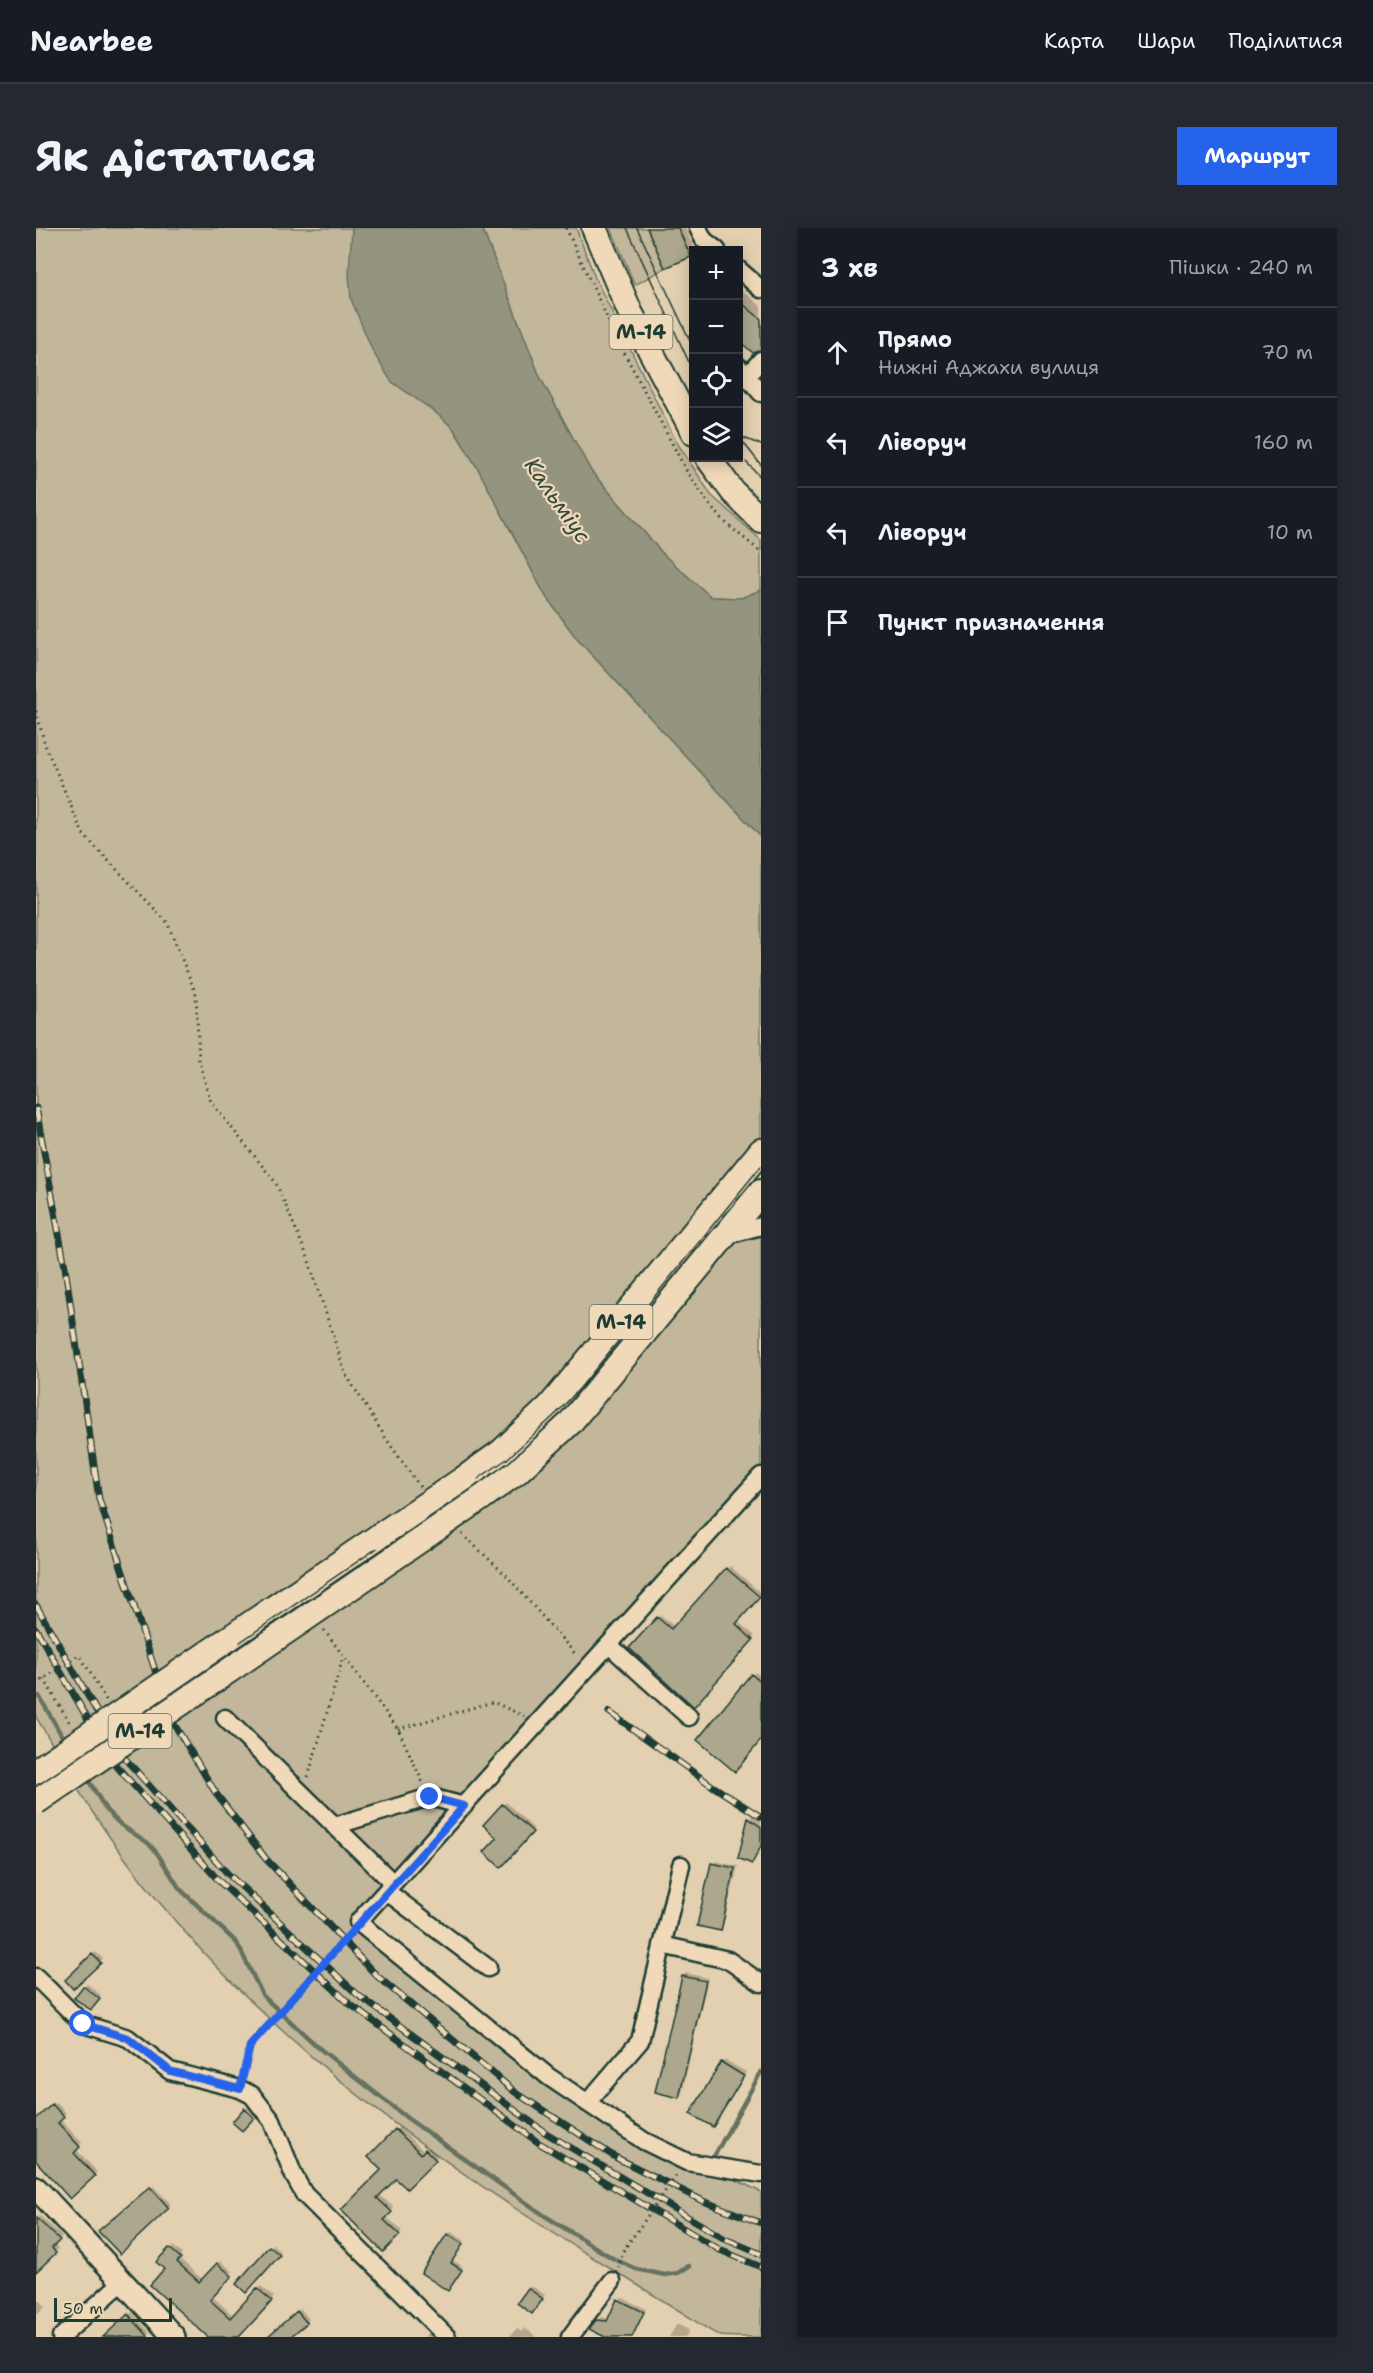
<!DOCTYPE html>
<html lang="uk">
<head>
<meta charset="utf-8">
<style>
	:root { --surface:#171b24; --page:#242831; --text:#f1f3f6; --muted:#9ea1a6; --line:#363941; --accent:#2563eb }
	body { margin:0; font-family:"Shantell Sans",sans-serif; background:var(--page); color:var(--text) }
	.controls { position:absolute; right:18px; top:18px; display:grid; overflow:hidden; border-radius:0px; box-shadow:0 3px 15px #0003 }
	.controls button { width:54px; height:54px; display:grid; place-items:center; padding:0; border:0; border-bottom:2px solid var(--line); background:var(--surface); color:var(--text); font:30px sans-serif }
	.scale { position:absolute; left:18px; bottom:15px; width:118px; box-sizing:border-box; padding-left:6px; border:3px solid #1f3d34; border-top:0; font-size:16px; line-height:21px; white-space:nowrap; color:#1f3d34; -webkit-text-stroke:4px #f0d9b8; paint-order:stroke }
	.stop { position:absolute; width:18px; height:18px; margin:-14px; border:4px solid #2563eb; border-radius:50%; background:#fff }
	.stop.end { background:#2563eb; border-color:#fff; box-shadow:0 2px 6px #0008 }
	.list { margin:0; padding:0; list-style:none }
	h2 { display:flex; justify-content:space-between; align-items:center; height:78px; margin:0; padding:0 24px; font-size:26px }
	h2 small { font-size:20px; font-weight:400; color:var(--muted) }
	.list li { display:grid; grid-template-columns:39px 1fr auto; gap:18px; align-items:center; box-sizing:border-box; height:90px; padding:0 24px; border-top:2px solid var(--line) }
	.list b { display:block; font-size:22px; white-space:nowrap }
	.list p { margin:0; font-size:20px; white-space:nowrap; color:var(--muted) }
	.list em { font-size:20px; font-style:normal; color:var(--muted) }
	.icon { flex:none; width:33px; height:33px; fill:none; stroke:currentColor; stroke-width:2; stroke-linecap:round; stroke-linejoin:round }
	.map { position:relative; flex:none; width:725px; height:2109px; overflow:hidden; border-radius:0px }
	header { display:flex; align-items:center; gap:36px; box-sizing:border-box; height:84px; padding:0 30px; background:var(--surface); border-bottom:2px solid var(--line) }
	header strong { font-size:28px }
	nav { display:flex; gap:33px; margin-inline-start:auto; font-size:21px }
	.intro { display:flex; align-items:center; justify-content:space-between; box-sizing:border-box; height:144px; padding:0 36px }
	h1 { margin:0; font-size:42px }
	.button { padding:15px 27px; border-radius:0px; background:var(--accent); color:#fff; font-size:21px; font-weight:700 }
	main { display:flex; gap:36px; padding:0 36px }
	aside { flex:1; background:var(--surface); border-radius:0px; box-shadow:0 3px 15px #0003 }
	.map>svg:first-child { display:block }
</style>
</head>
<body>
<header>
<strong>Nearbee</strong>
<nav><a>Карта</a><a>Шари</a><a>Поділитися</a></nav>
</header>
<div class="intro"><h1>Як дістатися</h1><a class="button">Маршрут</a></div>
<main>
<div class="map">
<svg width="725" height="2109" viewBox="0 0 725 2109">
	<rect width="100%" height="100%" fill="#e3d0b0"/>
	<filter id="ink" filterUnits="userSpaceOnUse"><feTurbulence type="fractalNoise" baseFrequency=".0167" numOctaves="2"/><feDisplacementMap in="SourceGraphic" scale="12" xChannelSelector="R" yChannelSelector="G"/><feConvolveMatrix kernelMatrix="1 2 1 2 8 2 1 2 1" color-interpolation-filters="sRGB"/></filter>
	<g filter="url(#ink)">
		<path fill="#c3b79b" stroke="#717a68" stroke-width="1.5" d="M0,0H316V19L355,153L399,184L417,200L441,239L509,367L541,411L725,609V913L487,1198L20,1522L0,1489Z
			M446,0H540L560,52L640,213L675,267L725,312V362L705,370L675,369L628,327L555,243L504,149Z
			M575,0H611L629,40L599,57Z
			M725,973V1257L331,1694L517,1845L610,1908L725,1964V2109C713,2109 695,2109 685,2108C673,2103 661,2094 650,2087C623,2070 596,2054 569,2037C363,1912 165,1763 38,1555L448,1276Z"/>
		<path fill="#95957f" stroke="#667261" stroke-width="1.5" d="M316,0H446L504,149L555,243L628,327L675,369L705,370L725,362V609L541,411L509,367L441,239L417,200L399,184L355,153L337,124L315,71L313,46Z"/>
		<path fill="#0003" d="M612,0H649L659,22L654,27Z
			M702,59L725,78V121L702,110Z
			M658,62V71L653,67Z
			M694,1338L725,1365L701,1393L719,1408L658,1477L595,1420L625,1387L639,1399Z
			M719,1444L725,1448V1511L702,1539L663,1512Z
			M470,1574L498,1601L465,1638L463,1610L449,1597Z
			M716,1588L725,1594V1619L716,1634L713,1591Z
			M680,1633L702,1638L687,1698L684,1701L677,1636Z
			M60,1724L67,1731L37,1759L31,1752Z
			M650,1745L672,1750L646,1865L643,1868L647,1748Z
			M51,1756L65,1767L58,1777L48,1759Z
			M689,1832L710,1844L677,1898L656,1885Z
			M20,1874L30,1885L24,1891L46,1915L40,1921L61,1944L34,1969L0,1930V1892Z
			M212,1878L220,1886L206,1901L198,1894Z
			M363,1899L389,1924L393,1919L402,1928L371,1959L360,1948L343,1966L358,1980L350,1988L366,2003L347,2022L307,1982L347,1942L334,1929Z
			M117,1958L135,1976L84,2024L67,2000Z
			M4,1988L26,2008L18,2016L22,2021L0,2042V1991Z
			M415,2004L429,2013L417,2032L427,2039L415,2058L412,2007Z
			M237,2016L245,2024L210,2063L202,2056Z
			M137,2018L146,2026L143,2030L167,2052L185,2033L197,2044L176,2068L198,2088L225,2058L238,2069L201,2109H175L130,2041Z
			M496,2058L509,2067L498,2081L483,2075Z
			M0,2069L9,2079L0,2088Z
			M585,2069L610,2081L597,2109H572L561,2093L565,2089L574,2091Z
			M265,2081L273,2091L252,2109H233Z
			M96,2084L114,2105L110,2109H71Z
			M641,2096L653,2102L650,2109H633Z
			M481,2100L485,2104L489,2100L501,2109H473Z
			M395,2102L403,2109H388Z"/>
		<g fill="none" stroke-linecap="round" stroke-linejoin="round">
			<path stroke="#667261" stroke-width="4.5" d="M3,1468L30,1515
				M50,1548L70,1582L85,1597L112,1615L121,1625L144,1661L201,1715L227,1768L283,1820L371,1890L509,1988L578,2031L600,2041L629,2047L642,2045L653,2038
				M676,1932L725,1844"/>
		</g>
		<path fill="#aca78d" stroke="#1f3d34" stroke-width="1.5" d="M611,0H642L655,29L629,40Z
			M702,72L725,91V122L717,125L702,112Z
			M690,1340L724,1369L700,1396L717,1412L658,1479L593,1420L621,1389L635,1401Z
			M715,1446L725,1454V1512L699,1544L661,1512Z
			M466,1576L497,1604L465,1640L448,1624L461,1610L447,1597Z
			M712,1590L725,1599V1618L716,1636L702,1630Z
			M675,1635L699,1640L685,1703L661,1698Z
			M56,1726L65,1735L37,1761L29,1752Z
			M646,1748L670,1753L643,1870L619,1864Z
			M47,1758L64,1771L55,1782L38,1770Z
			M685,1834L708,1848L677,1899L654,1886Z
			M16,1876L28,1889L22,1895L44,1919L38,1925L59,1948L34,1971L0,1933V1891Z
			M208,1880L218,1890L206,1903L196,1894Z
			M359,1901L385,1926L389,1921L400,1932L371,1961L360,1951L341,1970L356,1984L348,1992L364,2007L347,2024L305,1982L345,1942L332,1929Z
			M114,1959L133,1980L84,2026L62,2003Z
			M0,1990L24,2012L16,2020L20,2025L0,2044Z
			M411,2006L427,2016L415,2035L426,2042L412,2063L385,2045Z
			M233,2018L244,2027L210,2065L200,2056Z
			M133,2020L145,2030L141,2034L163,2054L181,2035L196,2048L174,2072L194,2090L221,2060L236,2073L203,2109H172L114,2057L128,2041L120,2034Z
			M492,2060L507,2071L496,2086L481,2075Z
			M581,2071L608,2084L596,2109H569L553,2101L560,2092L571,2093Z
			M261,2083L271,2095L254,2109H231Z
			M92,2086L113,2109H67Z"/>
		<g fill="none" stroke-linecap="round" stroke-linejoin="round">
			<g stroke="#1f3d34" stroke-width="21">
				<path id="minor" d="M662,0L668,12L681,22
					M702,41L725,61
					M702,138L725,165
					M711,148L725,132
					M691,1007L725,998
					M725,1248L322,1694L513,1849L608,1913L651,1934L725,1946
					M573,1417L653,1489
					M189,1490L357,1655
					M298,1598L394,1569L428,1578
					M350,1663L452,1740
					M626,1717L692,1732L725,1755
					M0,1749L47,1796L92,1810L134,1843L204,1861L216,1867L236,1893L258,1948L268,1966L411,2109
					M551,1875L604,1813L645,1637
					M25,2109L85,2055
					M534,2109L576,2053"/>
			</g>
			<g stroke="#1f3d34" stroke-width="26">
				<path id="major" d="M0,1960L138,2109"/>
			</g>
			<g stroke="#1f3d34" stroke-width="28">
				<path id="highway" d="M558,0L594,84L658,205
					M672,230L697,264L725,292
					M430,1249L465,1224L514,1178L725,923
					M444,1271L481,1244L533,1196L725,964
					M192,1411L343,1308
					M207,1433L358,1330"/>
			</g>
			<path stroke="#1f3d34" stroke-width="3" stroke-dasharray="1.5 4.5" stroke-linecap="butt" d="M530,0L579,107L650,242L676,280L692,297L725,324
				M0,483L9,517L47,606L131,694L160,766L163,833L175,874L240,955L272,1030L309,1145L351,1212L384,1259
				M426,1306L470,1347L541,1428
				M288,1402L362,1501L388,1557
				M8,1451L35,1497
				M0,1456L41,1428L45,1429L70,1472
				M362,1501L457,1474L488,1488
				M272,1549L307,1430
				M208,1845L214,1818L312,1706
				M582,2040L587,2023L642,1945"/>
			<use href="#minor" stroke="#f0d9b8" stroke-width="16"/>
			<use href="#major" stroke="#f0d9b8" stroke-width="21"/>
			<use href="#highway" stroke="#f0d9b8" stroke-width="24"/>
			<path stroke="#1f3d34" stroke-width="1.5" d="M591,0L658,145
				M601,0L658,121
				M702,208L725,237
				M703,208L725,217
				M710,234L725,249
				M0,1554L471,1231L521,1185L544,1160L725,938"/>
			<g stroke="#1f3d34" stroke-width="7">
				<path id="rail" d="M0,880L29,1039L63,1271L135,1491L181,1567L230,1631L341,1748L479,1864L579,1929L667,1973L725,1995
					M0,1377L85,1526L192,1646L322,1767L510,1905L689,2011L725,2026
					M0,1401L76,1533L184,1654L314,1776L503,1915L684,2022L725,2039
					M573,1484L678,1559L725,1589"/>
			</g>
			<use href="#rail" stroke="#f0d9b8" stroke-width="4.5" stroke-dasharray="14" stroke-linecap="butt"/>
			<g stroke="#1f3d34" stroke-width="28" stroke-linecap="butt">
				<path id="highway-bridge" d="M343,1308L430,1249
					M358,1330L444,1271
					M0,1543L192,1411
					M0,1574L207,1433"/>
			</g>
			<use href="#highway-bridge" stroke="#f0d9b8" stroke-width="24"/>
		</g>
	</g>
	<g fill="none" stroke-linecap="round" stroke-linejoin="round" filter="url(#ink)">
		<path stroke="#2563eb" stroke-width="8" d="M47,1796L92,1810L134,1843L204,1861L214,1818L428,1578L394,1569"/>
	</g>
	<g text-anchor="middle" stroke-width="4.5" stroke-linejoin="round" paint-order="stroke">
		<g fill="#f0d9b8" stroke="#5e6c5c" stroke-width="1.5">
			<rect x="573.5" y="87" width="63" height="34" rx="4.5"/>
			<rect x="553.5" y="1077" width="63" height="34" rx="4.5"/>
			<rect x="72.5" y="1486" width="63" height="34" rx="4.5"/>
		</g>
		<g font-size="20" font-weight="bold" fill="#1f3d34">
			<text x="605" y="111">М-14</text>
			<text x="585" y="1101">М-14</text>
			<text x="104" y="1510">М-14</text>
		</g>
		<g font-size="22" font-style="italic" fill="#314a3f" stroke="#f0d9b8">
			<text transform="translate(522 272) rotate(55)" y="8">Кальміус</text>
		</g>
	</g>
</svg>
<div class="controls">
<button>+</button>
<button>−</button>
<button><svg class="icon" aria-label="locate" viewBox="0 0 24 24"><circle cx="12" cy="12" r="6"/><path d="M12 2v4M12 18v4M2 12h4M18 12h4"/></svg></button>
<button><svg class="icon" aria-label="layers" viewBox="0 0 24 24"><path d="M12 4l9 5-9 5-9-5zM3 14l9 5 9-5"/></svg></button>
</div>
<div class="scale">50 m</div>
<div class="stop" style="left:47px;top:1796px"></div>
<div class="stop end" style="left:394px;top:1569px"></div>
</div>
<aside>
<h2>3 хв<small>Пішки · 240 m</small></h2>
<ul class="list">
<li><svg class="icon" aria-label="ahead" viewBox="0 0 24 24"><path d="M12 20V5M6 11l6-6 6 6"/></svg><div><b>Прямо</b><p>Нижні Аджахи вулиця</p></div><em>70 m</em></li>
<li><svg class="icon" aria-label="left" viewBox="0 0 24 24"><path d="M17 20v-9H6M10 6l-5 5 5 5"/></svg><div><b>Ліворуч</b></div><em>160 m</em></li>
<li><svg class="icon" aria-label="left" viewBox="0 0 24 24"><path d="M17 20v-9H6M10 6l-5 5 5 5"/></svg><div><b>Ліворуч</b></div><em>10 m</em></li>
<li><svg class="icon" aria-label="arrive" viewBox="0 0 24 24"><path d="M6 21V4h12l-3 4 3 4H6"/></svg><div><b>Пункт призначення</b></div></li>
</ul>
</aside>
</main>
</body>
</html>
